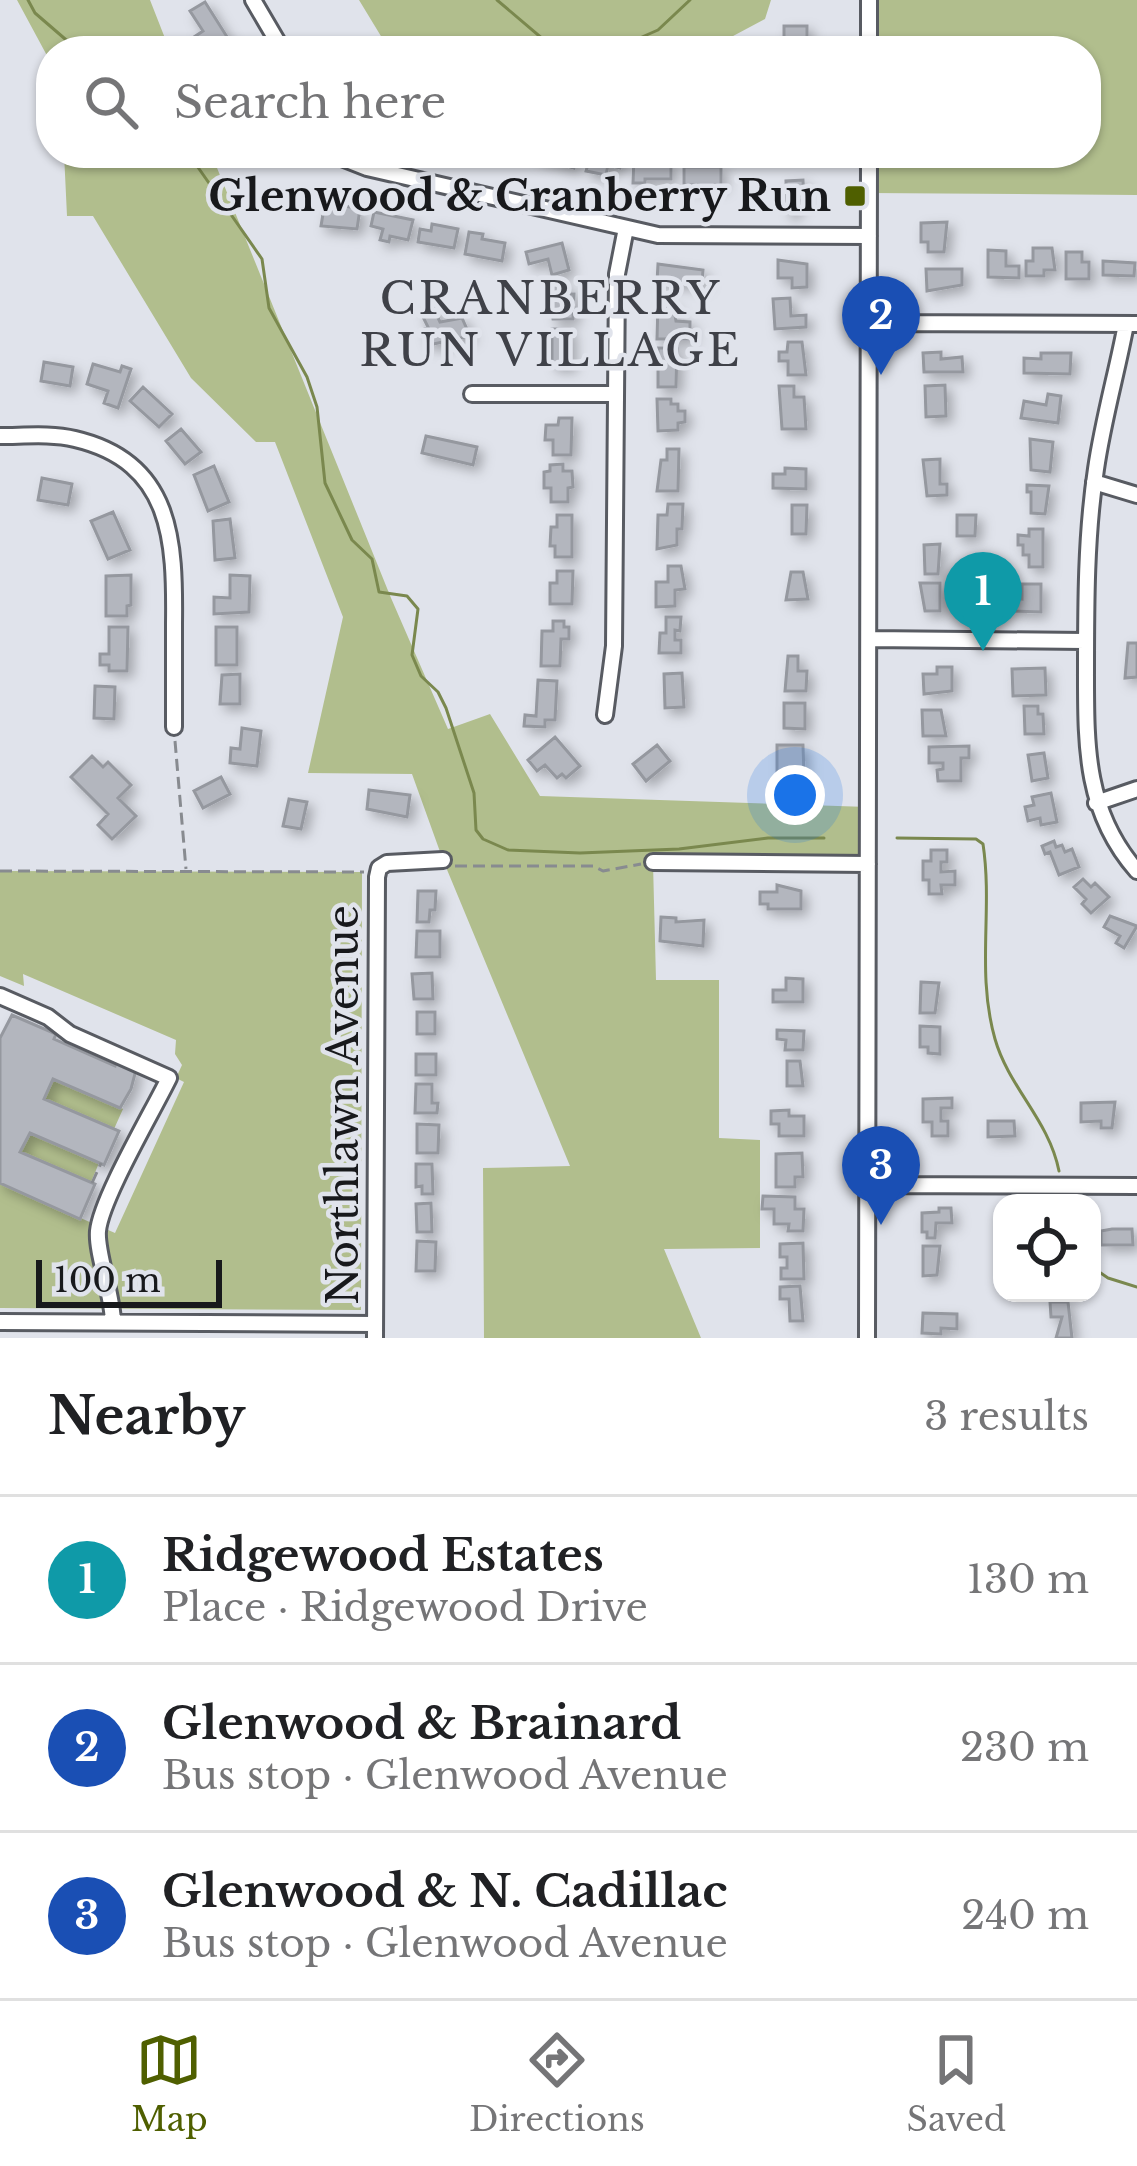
<!DOCTYPE html>
<html lang="en">
<head>
<meta charset="utf-8">
<style>
	:root { --surface:#fff; --page:#f2f2f2; --text:#202124; --muted:#757577; --line:#e0e0e0; --accent:#4f5f00 }
	body { margin:0; font-family:"Libre Baskerville",serif; background:var(--page); color:var(--text) }
	.controls { position:absolute; right:36px; bottom:36px; display:grid; overflow:hidden; border-radius:24px; box-shadow:0 3px 9px #0004 }
	.controls button { width:108px; height:108px; display:grid; place-items:center; padding:0; border:0; border-bottom:3px solid var(--line); background:var(--surface); color:var(--text); font:60px sans-serif }
	.scale { position:absolute; left:36px; bottom:30px; width:186px; box-sizing:border-box; padding-left:12px; border:6px solid #18191c; border-top:0; font-size:33px; line-height:42px; white-space:nowrap; color:#18191c; -webkit-text-stroke:9px #e0e3eb; paint-order:stroke }
	.you { position:absolute; left:795px; top:795px; width:42px; height:42px; margin:-30px; border:9px solid #fff; border-radius:50%; background:#1a73e8; box-shadow:0 0 0 18px #1a73e833 }
	.badge { display:grid; place-items:center; width:78px; height:78px; border-radius:50%; background:var(--accent); color:#fff; font-size:39px; font-weight:700 }
	.pin { position:absolute; translate:-50% -99px; filter:drop-shadow(0 3px 6px #0008) }
	.pin::after { content:''; position:absolute; top:63px; width:42px; height:36px; background:inherit; clip-path:polygon(0 0,100% 0,50% 100%) }
	.list { margin:0; padding:0; list-style:none }
	h2 { display:flex; justify-content:space-between; align-items:center; height:156px; margin:0; padding:0 48px; font-size:51px }
	h2 small { font-size:39px; font-weight:400; color:var(--muted) }
	.list li { display:grid; grid-template-columns:78px 1fr auto; gap:36px; align-items:center; box-sizing:border-box; height:168px; padding:0 48px; border-top:3px solid var(--line) }
	.list b { display:block; font-size:45px; white-space:nowrap }
	.list p { margin:0; font-size:39px; white-space:nowrap; color:var(--muted) }
	.list em { font-size:39px; font-style:normal; color:var(--muted) }
	.icon { flex:none; width:66px; height:66px; fill:none; stroke:currentColor; stroke-width:2; stroke-linecap:round; stroke-linejoin:round }
	.map { position:relative; flex:none; width:1137px; height:1338px; overflow:hidden }
	.search { position:absolute; background:var(--surface); box-shadow:0 3px 9px #0004; left:36px; right:36px; top:36px; height:132px; display:flex; align-items:center; gap:30px; box-sizing:border-box; padding:0 42px; border-radius:48px; color:var(--muted); font-size:45px }
	.sheet { height:660px; background:var(--surface) }
	nav { display:flex; justify-content:space-around; align-items:center; box-sizing:border-box; height:168px; border-top:3px solid var(--line); background:var(--surface); font-size:33px; color:var(--muted) }
	nav a { display:grid; justify-items:center; gap:6px }
	nav .on { color:var(--accent) }
	.map>svg:first-child { display:block }
</style>
</head>
<body>
<div class="map">
<svg width="1137" height="1338" viewBox="0 0 1137 1338">
	<defs>
		<filter id="shadow"><feDropShadow dx="5.5" dy="5.5" stdDeviation="6" flood-color="#0004"/></filter>
	</defs>
	<rect width="100%" height="100%" fill="#e0e3eb"/>
	<path fill="#b1be8d" d="M17,0H150L170,51H51V63Z
		M359,0H771L765,19L705,51H390Z
		M869,0H1137V195L869,193V153H1086V51H869Z
		M64,153H211L391,598L448,729L490,714L540,796L868,807V864L653,863L656,980H719V1138L760,1140V1248L664,1249L701,1338H484L483,1168L570,1166L443,860L412,774L308,773L343,617L275,442H256L191,378L93,216H67Z
		M0,871L362,872L361,1310L0,1308V1183L115,1233L184,1082L176,1078L182,1065L175,1054L176,1040L23,974L24,986L0,976Z
		M53,1079L123,1109L114,1129L44,1099Z
		M30,1133L99,1163L91,1182L20,1152Z"/>
	<g fill="none" stroke-linecap="round" stroke-linejoin="round">
		<path stroke="#7a884e" stroke-width="3" d="M28,0L35,13L79,51
			M497,0L557,51
			M610,51L658,30L690,0
			M188,153L262,259L269,308L307,377L317,407L325,483L352,540L372,559L379,592L407,596L418,609L412,655L421,676L438,692L446,708L474,793L476,830L483,839L508,850L580,853L679,849L768,838H824
			M897,838L976,839L983,844C993,910 976,972 995,1039C1009,1088 1049,1120 1059,1171
			M1092,1267L1108,1278L1137,1287"/>
	</g>
	<path fill="#b3b6be" stroke="#95989f" stroke-width="3" filter="url(#shadow)" d="M205,2L229,40L215,49L213,46L199,51L191,39L203,31L190,11Z
		M784,26H807V51H784Z
		M536,153L577,154L574,168L535,157Z
		M591,153L623,155L620,168L608,165L606,175L586,171Z
		M634,156H660V164H671V179H645V183H633Z
		M684,167H721V185H684Z
		M803,180L804,200L794,201L795,212L787,213L786,181Z
		M325,202L360,209L357,229L321,226Z
		M374,212L413,220L408,240L390,236L389,242L380,240L383,229L371,226Z
		M947,222L944,252H928V242H921V223Z
		M432,224L458,229L454,248L418,242L420,229L431,231Z
		M469,232L483,234L482,239L505,243L502,261L465,254Z
		M562,243L569,270L552,275L548,259L529,264L526,252Z
		M1033,248H1052L1055,270H1044V276H1026V261H1033Z
		M988,250L1006,251V266H1019V278L988,277Z
		M1066,252H1082V262H1089V279H1066Z
		M778,260L807,264V287L792,288V278H778Z
		M1103,261L1135,263L1134,276L1103,275Z
		M658,264L703,270L702,283L657,282Z
		M926,269H962V285L927,291Z
		M549,285H567V294H574L573,319H553Z
		M790,298L791,316L806,315V327L775,329L773,299Z
		M658,303L673,304L676,321L690,322V339H657Z
		M432,305L440,322L462,318L470,336L429,345L422,330L428,327L420,311Z
		M552,329H570V366L552,365Z
		M788,342H802L806,375H788V361H779V352H787Z
		M658,348H677L676,387H658Z
		M941,352V359L962,357L963,372H924L923,353Z
		M1041,353H1071L1070,374L1024,373V358L1041,359Z
		M44,362L73,367L70,386L41,381Z
		M93,364L120,372L122,366L131,369L118,408L104,403L108,391L87,384Z
		M945,385L946,416L926,417L925,386Z
		M779,386H794V397H804L806,429H782Z
		M143,387L172,414L159,427L130,401Z
		M1048,394L1061,396L1058,423L1021,418L1024,401L1046,405Z
		M657,399H671V404H678V411H685V422L678,423V430L658,431Z
		M559,418H572L571,455H553V440H545L546,425H558Z
		M181,429L201,452L185,464L166,441Z
		M426,436L477,447L473,465L422,453Z
		M1030,439L1053,442L1050,472L1031,470Z
		M667,449H679L678,491H657L661,460H667Z
		M940,459V484H947V495L927,496L923,460Z
		M563,464V471H572L573,487L568,488V502H551V488H544V472L550,471V465Z
		M214,466L229,502L208,511L194,475Z
		M785,468L806,469V489L773,488V474H785Z
		M42,478L72,484L68,505L38,500Z
		M1027,485L1049,486L1045,514L1031,513V492H1027Z
		M668,504H683L682,529H677V545L657,549L658,515H667Z
		M792,505H807L806,534H792Z
		M113,512L130,550L108,559L91,521Z
		M557,515H572V557H555V546H550L551,527H557Z
		M957,515H976L975,536H957Z
		M230,519L235,558L215,560L213,521Z
		M1029,529H1043V567H1029V555H1023V545H1018V535L1029,536Z
		M940,544L938,574H925L924,545Z
		M668,566H681L685,589L675,590V606L656,607V582H668Z
		M557,571H573L572,604H550V583H557Z
		M791,572H803L808,599L786,600Z
		M131,575V605L127,606V616H106V576Z
		M230,575L250,576L249,612L214,614V597L230,598Z
		M920,583H940V611H925Z
		M1022,584H1041V612L1012,611V598L1022,599Z
		M666,617H681L680,631L675,630V640H681V653H659L660,633H666Z
		M553,621H564V627H569V639H561L560,666H541L542,631H553Z
		M109,627H128L127,671H109V665H100V654H109Z
		M216,627H237V665H216Z
		M1128,643H1137V677L1125,678Z
		M788,656H798V671H807L806,691H785Z
		M937,667H952V691L924,694L923,674H937Z
		M1045,668L1046,695L1013,696L1012,669Z
		M682,673L684,707L665,708L664,674Z
		M240,674V704H220L222,675Z
		M538,680L557,681L555,720H545V727L524,726L525,715L536,716Z
		M95,686L115,687L114,719L94,718Z
		M784,703H805V729L784,728Z
		M1024,706H1038V714H1043L1044,734H1025Z
		M922,710H941L946,736H923Z
		M242,728L261,731L257,766L230,763L231,748L240,749Z
		M555,737L580,766L566,778L562,774L557,778L545,765L537,771L528,760Z
		M657,745L670,761L646,781L633,764Z
		M777,745H803L804,775H777Z
		M969,746V758H961V781H938L937,770L943,769V763H929V747Z
		M1044,753L1048,778L1032,781L1028,755Z
		M92,756L103,767L108,762L131,785L118,798L136,816L112,839L98,825L108,814L71,777Z
		M221,777L230,794L203,808L194,791Z
		M369,790L410,795L407,817L367,809Z
		M1051,793L1057,822L1041,825L1040,818L1028,821L1025,807L1034,805L1032,797Z
		M289,799L307,802L301,829L283,826Z
		M1054,841L1056,847L1062,845L1065,852L1072,849L1079,867L1059,875L1050,852L1045,854L1042,846Z
		M931,850H947V862H941V872L955,871V885H941L942,894H929V880H923V861H931Z
		M1083,879L1091,887L1095,883L1109,897L1091,913L1082,904L1086,899L1074,887Z
		M777,885L801,891V909H768V904H760V892H777Z
		M418,891H436L435,910H430L429,922H417Z
		M1110,916L1137,926L1124,948L1116,943L1120,936L1104,927Z
		M661,917L676,918V922L704,920L703,946L660,941Z
		M417,931H440V957H416Z
		M432,973L433,999H414L412,974Z
		M786,978L803,979V1002H773V990H786Z
		M921,982L939,983L935,1013H920Z
		M417,1012H435V1034H417Z
		M12,1015L56,1034L54,1039L115,1066L116,1062L136,1070L131,1089L120,1108L53,1079L44,1099L119,1131L104,1165L30,1133L20,1152L95,1184L80,1219L0,1183V1038Z
		M920,1026L940,1027V1054L928,1053V1047H920Z
		M777,1030L804,1031L803,1050H785L786,1040L777,1039Z
		M416,1054H436V1075H416Z
		M787,1061H800L803,1086H787Z
		M416,1084H432V1103H438L437,1113H415Z
		M952,1098V1108H941V1121H948V1136H932V1122H923V1099Z
		M1115,1102L1112,1128H1101V1121L1081,1122V1103Z
		M789,1110V1116H804V1136H779V1124H771V1111Z
		M988,1121H1014L1015,1136L988,1137Z
		M417,1124L439,1125L438,1153H417Z
		M802,1153L803,1177H795V1187H776V1154Z
		M416,1164H432L433,1194H422V1186L416,1187Z
		M763,1196L795,1197V1209H804L803,1231H788L789,1224H774V1209H762Z
		M431,1203L432,1232H417L416,1204Z
		M939,1208H951L952,1223H936L935,1238H927V1232H922V1213L939,1212Z
		M1112,1229H1132L1133,1245H1101V1231Z
		M417,1241L436,1242L435,1271H416Z
		M803,1243L804,1279H781V1268H787V1257H780V1244Z
		M923,1246H940L937,1275L923,1276Z
		M800,1286L803,1321H790L789,1299H780V1287Z
		M1050,1302H1068L1072,1338H1056L1062,1317H1051Z
		M923,1313L957,1314V1329L941,1328V1334L922,1333Z"/>
	<g fill="none" stroke-linecap="round" stroke-linejoin="round">
		<g stroke="#585b62" stroke-width="20">
			<path id="minor" d="M253,0L283,51
				M869,51V0
				M329,153L367,168L658,235L869,236
				M869,323L1137,324
				M1126,324C1117,372 1103,420 1096,469C1086,535 1086,604 1086,672C1086,746 1085,812 1137,871
				M472,394H616
				M0,436C24,436 51,433 75,439C173,462 175,542 174,624C174,659 174,693 174,727
				M1094,482L1137,495
				M869,639L1085,641
				M605,715L614,646L617,274L626,228
				M1096,803L1137,789
				M653,862L868,864
				M0,996L48,1017L70,1034L169,1078C153,1111 101,1199 98,1231C96,1253 113,1295 113,1323
				M868,1185L1137,1186
				M0,1322L375,1324
				M375,1338L377,877L379,868L387,863L443,860
				M867,1338L869,153"/>
		</g>
		<path stroke="#888b90" stroke-width="3" stroke-dasharray="12 6" stroke-linecap="butt" d="M175,741L186,869
			M455,866H593L603,871L641,864
			M0,871L364,872
			M92,1183L101,1163"/>
		<use href="#minor" stroke="#fff" stroke-width="14"/>
	</g>
	<rect fill="#4f5f00" stroke="#e0e3eb" stroke-width="4.5" x="843" y="184" width="24" height="24" rx="6"/>
	<g text-anchor="middle" stroke-width="9" stroke-linejoin="round" paint-order="stroke">
		<g font-size="42" font-weight="bold" fill="#18191c" stroke="#e0e3eb" text-anchor="end">
			<text x="831" y="211">Glenwood &amp; Cranberry Run</text>
		</g>
		<g font-size="42" fill="#18191c" stroke="#e0e3eb">
			<text transform="translate(343 1105) rotate(-90)" y="15">Northlawn Avenue</text>
		</g>
		<g font-size="45" letter-spacing="3" fill="#3f4148" stroke="#e0e3eb">
			<text x="551" y="314">CRANBERRY<tspan x="551" dy="52">RUN VILLAGE</tspan></text>
		</g>
	</g>
</svg>
<div class="controls">
<button><svg class="icon" aria-label="locate" viewBox="0 0 24 24"><circle cx="12" cy="12" r="6"/><path d="M12 2v4M12 18v4M2 12h4M18 12h4"/></svg></button>
</div>
<div class="scale">100 m</div>
<div class="you"></div>
<div class="pin badge" style="left:983px;top:651px;background:#0f9aa8">1</div>
<div class="pin badge" style="left:881px;top:375px;background:#1a4fb4">2</div>
<div class="pin badge" style="left:881px;top:1225px;background:#1a4fb4">3</div>
<div class="search"><svg class="icon" aria-label="search" viewBox="0 0 24 24"><circle cx="10" cy="10" r="6"/><path d="M15 15l6 6"/></svg>Search here</div>
</div>
<section class="sheet">
<h2>Nearby<small>3 results</small></h2>
<ul class="list">
<li><span class="badge" style="background:#0f9aa8">1</span><div><b>Ridgewood Estates</b><p>Place · Ridgewood Drive</p></div><em>130 m</em></li>
<li><span class="badge" style="background:#1a4fb4">2</span><div><b>Glenwood &amp; Brainard</b><p>Bus stop · Glenwood Avenue</p></div><em>230 m</em></li>
<li><span class="badge" style="background:#1a4fb4">3</span><div><b>Glenwood &amp; N. Cadillac</b><p>Bus stop · Glenwood Avenue</p></div><em>240 m</em></li>
</ul>
</section>
<nav>
<a class="on"><svg class="icon" aria-label="map" viewBox="0 0 24 24"><path d="M3 6l6-2 6 2 6-2v14l-6 2-6-2-6 2zM9 4v14M15 6v14"/></svg>Map</a>
<a><svg class="icon" aria-label="directions" viewBox="0 0 24 24"><path d="M12 3l9 9-9 9-9-9zM9 14v-3h6M13 9l2 2-2 2"/></svg>Directions</a>
<a><svg class="icon" aria-label="saved" viewBox="0 0 24 24"><path d="M7 4h10v16l-5-4-5 4z"/></svg>Saved</a>
</nav>
</body>
</html>
